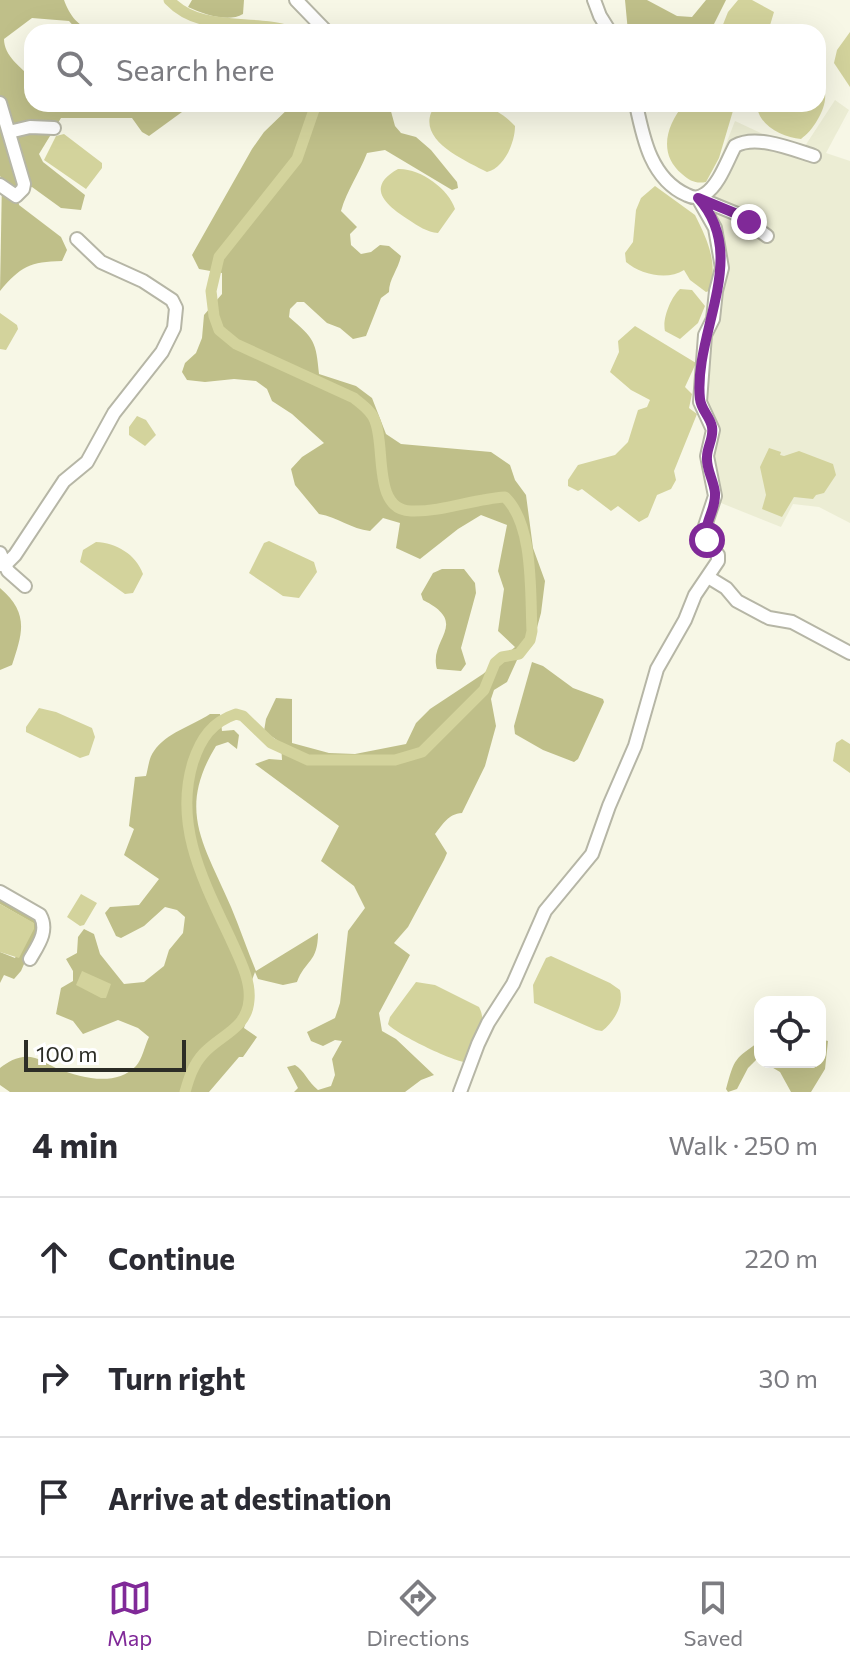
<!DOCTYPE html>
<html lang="en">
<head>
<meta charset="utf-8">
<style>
	:root { --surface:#fff; --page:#f7f7f7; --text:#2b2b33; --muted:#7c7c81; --line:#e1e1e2; --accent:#802998 }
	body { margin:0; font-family:Commissioner,sans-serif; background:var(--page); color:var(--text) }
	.controls { position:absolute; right:24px; bottom:24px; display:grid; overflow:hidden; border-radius:16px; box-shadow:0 8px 32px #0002 }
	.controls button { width:72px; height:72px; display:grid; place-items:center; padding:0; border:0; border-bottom:2px solid var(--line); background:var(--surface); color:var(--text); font:40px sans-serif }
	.scale { position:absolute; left:24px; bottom:20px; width:162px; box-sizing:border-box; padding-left:8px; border:4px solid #2c2d26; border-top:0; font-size:22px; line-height:28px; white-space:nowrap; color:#2c2d26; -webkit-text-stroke:6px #fff; paint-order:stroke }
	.stop { position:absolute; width:24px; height:24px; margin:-18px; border:6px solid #802998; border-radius:50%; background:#fff }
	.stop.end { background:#802998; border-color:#fff; box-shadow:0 2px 8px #0008 }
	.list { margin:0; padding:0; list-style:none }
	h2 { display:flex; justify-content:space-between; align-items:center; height:104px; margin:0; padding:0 32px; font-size:34px }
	h2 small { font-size:26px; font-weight:400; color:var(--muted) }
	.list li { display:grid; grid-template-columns:52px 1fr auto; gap:24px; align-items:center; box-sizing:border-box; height:120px; padding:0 32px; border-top:2px solid var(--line) }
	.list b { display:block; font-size:30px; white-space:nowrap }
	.list em { font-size:26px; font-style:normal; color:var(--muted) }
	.icon { flex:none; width:44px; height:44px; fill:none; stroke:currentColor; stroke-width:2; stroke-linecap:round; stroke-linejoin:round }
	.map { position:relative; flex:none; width:850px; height:1092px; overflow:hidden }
	.search { position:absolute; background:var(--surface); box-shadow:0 8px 32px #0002; left:24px; right:24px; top:24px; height:88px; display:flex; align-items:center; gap:20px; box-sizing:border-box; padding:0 28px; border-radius:24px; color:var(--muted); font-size:30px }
	.sheet { height:464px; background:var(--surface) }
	nav { display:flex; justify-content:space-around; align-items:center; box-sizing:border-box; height:112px; border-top:2px solid var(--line); background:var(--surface); font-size:22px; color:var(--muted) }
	nav a { display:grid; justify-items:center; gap:4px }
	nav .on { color:var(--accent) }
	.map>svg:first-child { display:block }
</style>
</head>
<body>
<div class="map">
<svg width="850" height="1092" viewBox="0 0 850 1092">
	<rect width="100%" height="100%" fill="#f7f7e6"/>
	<path fill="#ecedd4" d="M835,100L849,110L826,153L850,161V523L819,507L793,504L781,527L721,503L712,467L710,457L717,429L711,410L704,404L708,348L720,315L718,291L727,264L725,250L712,207L703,188L713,177L735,121L765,135L805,146Z"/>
	<path fill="#bfbf89" d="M0,0H64C70,16 77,25 94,32H79L69,21L32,18L4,39C4,56 21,67 32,79V104H126L134,110L147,111L157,104H193L149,136L142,132L132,118H61L39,154L43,162L85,195L81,210L61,208L32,187L17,189L19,205L61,237L67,250L62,261C30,262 21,266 0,291L2,179L0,176Z
		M192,0H244L243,14C228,23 203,14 188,7Z
		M625,0H647L677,16L692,17L706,0H726L710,32H628Z
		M293,104H389L395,126L401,133L416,137L431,150L457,182L458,188L452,190L385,150L367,153C359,174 347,190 341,211L357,227L350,234L351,245L361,254L371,252L380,245L389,246L401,256C398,270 389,279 389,292L381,298L366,336L353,339L340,328L327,323L304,302H297L290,309L289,317C315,339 316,342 319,374L356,386L372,398L386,434L401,444L491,452L510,465L515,480L526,495L533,548L545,581L541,613L532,646L517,660L507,682L494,690L491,699L496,726L485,766L462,813C448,814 443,824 435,834L447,853L444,860L408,927L394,943L410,955L379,1013L382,1031L396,1039L434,1075L421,1080L405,1092H294L298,1088L287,1067L295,1065C304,1070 308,1082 318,1090L331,1086L335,1075L332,1059L342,1041L335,1040L323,1046L311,1041L307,1032L335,1018L340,1003L348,931L365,908L354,886L321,861L339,826L255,764L269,759L282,760L281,743L264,731L266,719L276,698L292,699V743L329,753L355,754L406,744L416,723L430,709L483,674L515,647L498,631L504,589L498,571L507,525L481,515L458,529L420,559L396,548L400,523L383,518L370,531C351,529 338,517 319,514L295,485L291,469L302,457L324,443L292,414L272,401L267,389L256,381L234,379L205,382L187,380L182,372L185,363L196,353L202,338L204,315L222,294V273L199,269L192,255L252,149L264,132Z
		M442,569H464L475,583L476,593L461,648L466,664L461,671L437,669C428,639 471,624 423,600L421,594L433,573Z
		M0,588C29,613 23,632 12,665L0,670Z
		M532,662L543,666L573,688L603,699L604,702L578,759L574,762L543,750L515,734L514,726Z
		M210,714H220L222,731L234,730L239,735L237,749L228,742L216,746C176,811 205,846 231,907C240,928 247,950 256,971L318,933C318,963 305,960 297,982L283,985L258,979L255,972L252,980L253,999L244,1028L257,1037L243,1057H239L209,1092H10L0,1085V1068C10,1060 22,1054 35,1058C43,1060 51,1066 58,1069C82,1078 116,1087 136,1066C142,1060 145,1045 149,1037L138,1028L118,1020L83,1034L73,1021L56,1014L61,988L73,981V971L66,959L77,953L78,937L84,929L94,934L100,954L124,984L144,982L164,966L169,950L183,933L185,917L177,910L165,907L144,926L121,938L116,936L105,913L110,907L139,905L159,879L124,855L134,829L129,826L135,777L146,776C148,769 149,757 154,751C166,733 192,726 210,714Z
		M0,896L39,919L41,925L21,971L14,979L4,975L0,983V952L15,958L33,923L0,904Z
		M820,1039L828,1041L825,1069L811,1092H791L780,1072L763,1062H820Z
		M760,1041V1060L757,1059L748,1068L737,1089L728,1092L726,1089C735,1057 734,1060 760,1041Z"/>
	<path fill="#d3d39c" d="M738,0H752L774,12L768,32H720L728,12Z
		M850,32V87L834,63L837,50Z
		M818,75C821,81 825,87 825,94C827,108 813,131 801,139C782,137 757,125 757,104H818Z
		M436,104C468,104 491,100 515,126C515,143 504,168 487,172C463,159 411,138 436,104Z
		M684,104H735L719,158L706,182C696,184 690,181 682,174C658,154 666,126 684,104Z
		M64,134L102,163V168L86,189L44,160L56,136Z
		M398,169C420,168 449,189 455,209L438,233C427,232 418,226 409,220C387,206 364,188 398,169Z
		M655,186L695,215C707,239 719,264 709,291L706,292L690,280L684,270C667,281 640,274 626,262L625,253L633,242L636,210L641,198Z
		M680,289L692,290L705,306L698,323L680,339L665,331C662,319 671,297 680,289Z
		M0,313L17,325L18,329L6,350L0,349Z
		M635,326L696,363L685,387L692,394L689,408L697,414L674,471L676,480L671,489L657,495L648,517L639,522L618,506L611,511L582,489L578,491L568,486V480L578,465L615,455L628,442L638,410L647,407L650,400L631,390L610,372L619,352L618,341Z
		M137,416L146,420L156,435L145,446L129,435V427Z
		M769,448L781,452L780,455L784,456L799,451L833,464L836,475L824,493L816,495L813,499L794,497L782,517L762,509L766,495L760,467Z
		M269,541L314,562L317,572L299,598L283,596L249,573L264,543Z
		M96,542C116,543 136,554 143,574L133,593L125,594L80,562L83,550Z
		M39,708L56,712L92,728L95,737L89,755L80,758L26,732V727Z
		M842,739L850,744V773L833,761L836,743Z
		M81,894L97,903L84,925L80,926L67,917Z
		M0,904L34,923V929L19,958L0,952Z
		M551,956L610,983L620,990C624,1005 614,1022 602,1031L596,1030L534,1003L533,985L546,958Z
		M82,971L111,984L106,998H101L76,985Z
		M416,982L435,985L479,1007C489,1024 473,1046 466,1062C456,1063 394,1033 388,1024L390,1017Z"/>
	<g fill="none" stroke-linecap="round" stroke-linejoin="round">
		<path stroke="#d3d39c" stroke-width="11" d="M169,0C201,34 251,18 292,32
			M185,1092C189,1078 193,1065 203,1054C220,1035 247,1029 249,1000C251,981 240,960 232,942C205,884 173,827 193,762C201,738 212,722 236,714L243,716L271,743L308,760H395L422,752L484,690L495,663L502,657L519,654L530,640L532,631C530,592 534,525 505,497C473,499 443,512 411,511C372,510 386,447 375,421C372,411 361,404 354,398L236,344L219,330L214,316L211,291L219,257L297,159L316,104"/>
		<g stroke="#b6b6a6" stroke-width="16">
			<path id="minor" d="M296,0L327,32
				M594,0L600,16L610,32
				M0,103L24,184L23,189L16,196L0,185
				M636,104C643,138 651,179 687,195C693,198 698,199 705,194C719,185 727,161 735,146C756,134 792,149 814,156
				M9,132L30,127L54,128
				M698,198L737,214L767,236
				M0,553L8,571L25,586
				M0,565L7,563L15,555L64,481L87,462L114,413L162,352L174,328L176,308L172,300L143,281L101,262L77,239
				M708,577L726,588L737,601L769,618L792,622L850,653
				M0,892L40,915C49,931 38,945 30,959
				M460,1092L478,1044L488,1023L513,984L545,911L592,854L609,806L635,746L657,669L685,620L695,595L718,561V555L708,545L705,533V526L715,496L707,456L713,430L700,402L705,335L713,319L716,291L722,268L715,228L698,198"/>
		</g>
		<use href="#minor" stroke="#fff" stroke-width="12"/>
	</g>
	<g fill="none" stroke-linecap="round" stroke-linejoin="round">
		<path stroke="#802998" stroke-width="10" d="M707,540C703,522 716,511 715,493C714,481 706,469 707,457C707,447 714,438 712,427C710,416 701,410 700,399C693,333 751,256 698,198L737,214L749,222"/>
	</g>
</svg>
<div class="controls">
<button><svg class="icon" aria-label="locate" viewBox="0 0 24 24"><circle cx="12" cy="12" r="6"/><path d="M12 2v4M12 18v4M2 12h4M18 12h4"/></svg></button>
</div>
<div class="scale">100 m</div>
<div class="stop" style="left:707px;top:540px"></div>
<div class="stop end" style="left:749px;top:222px"></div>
<div class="search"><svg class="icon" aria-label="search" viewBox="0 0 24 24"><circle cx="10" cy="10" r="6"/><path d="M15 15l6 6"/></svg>Search here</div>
</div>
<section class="sheet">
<h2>4 min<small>Walk · 250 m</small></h2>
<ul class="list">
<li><svg class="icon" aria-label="ahead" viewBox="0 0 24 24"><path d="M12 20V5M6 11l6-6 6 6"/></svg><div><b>Continue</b></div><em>220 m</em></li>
<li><svg class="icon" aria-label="right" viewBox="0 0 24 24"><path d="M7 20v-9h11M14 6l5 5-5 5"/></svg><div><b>Turn right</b></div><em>30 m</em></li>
<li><svg class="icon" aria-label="arrive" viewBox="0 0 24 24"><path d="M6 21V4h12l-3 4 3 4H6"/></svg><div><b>Arrive at destination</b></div></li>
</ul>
</section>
<nav>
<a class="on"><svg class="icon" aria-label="map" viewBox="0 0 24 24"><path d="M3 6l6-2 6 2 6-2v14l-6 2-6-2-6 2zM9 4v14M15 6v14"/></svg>Map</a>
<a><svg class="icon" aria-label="directions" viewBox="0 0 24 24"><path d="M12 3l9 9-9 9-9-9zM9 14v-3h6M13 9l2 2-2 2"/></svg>Directions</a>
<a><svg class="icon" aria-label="saved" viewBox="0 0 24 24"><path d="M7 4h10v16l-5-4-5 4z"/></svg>Saved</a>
</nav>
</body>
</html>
